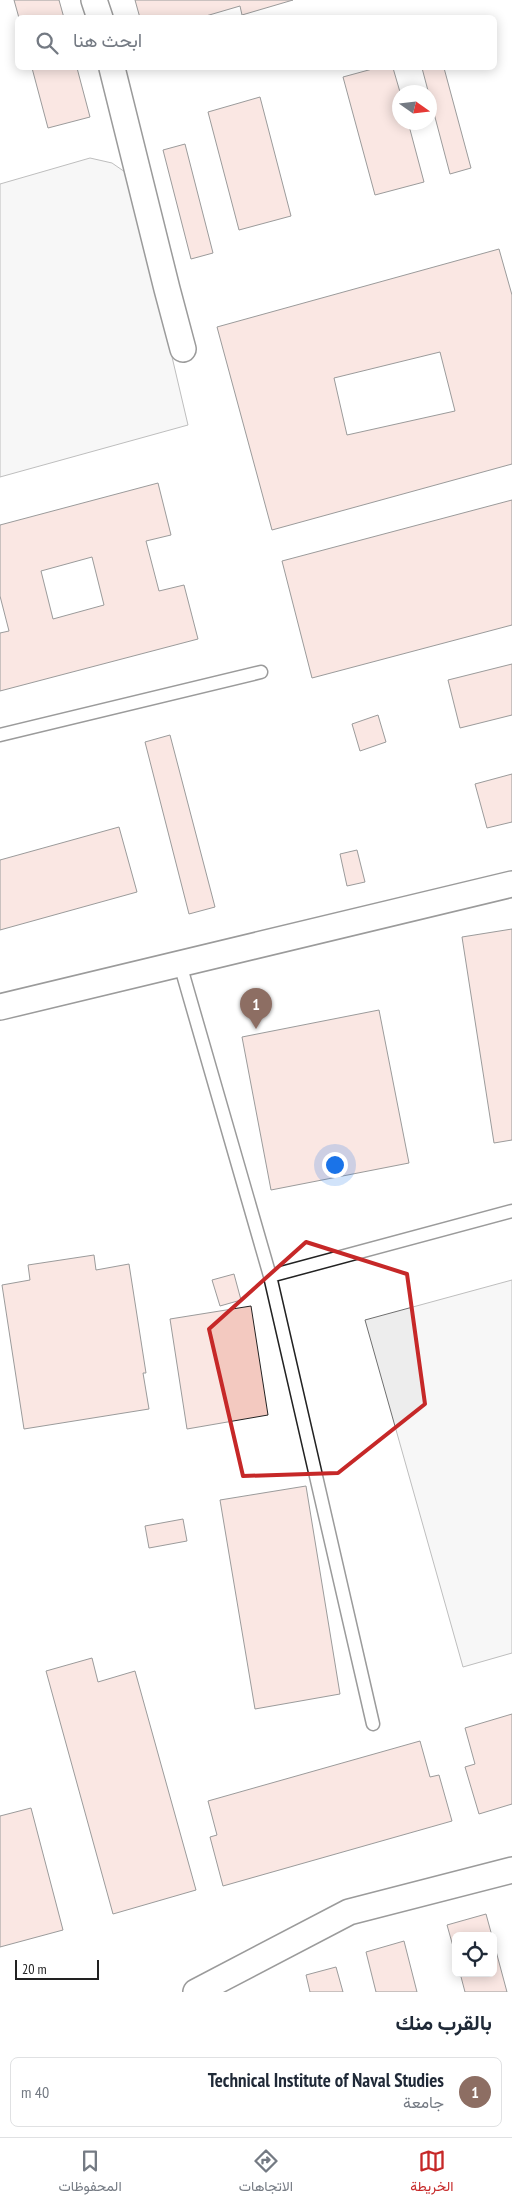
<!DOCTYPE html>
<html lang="ar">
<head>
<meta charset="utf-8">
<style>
	:root { --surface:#fff; --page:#f2f2f3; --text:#1f2937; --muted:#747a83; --line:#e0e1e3; --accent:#c62828 }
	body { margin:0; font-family:"PT Sans Narrow",Vazirmatn,sans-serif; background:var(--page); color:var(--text); direction:rtl }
	.controls { position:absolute; right:15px; bottom:15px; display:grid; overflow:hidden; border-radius:8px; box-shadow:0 2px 12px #0003 }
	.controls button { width:45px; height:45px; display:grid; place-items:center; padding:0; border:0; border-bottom:1px solid var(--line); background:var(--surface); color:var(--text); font:25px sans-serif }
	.compass { position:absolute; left:392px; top:85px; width:45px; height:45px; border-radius:50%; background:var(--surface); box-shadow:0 2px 12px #0003; rotate:104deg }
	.scale { position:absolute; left:15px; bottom:12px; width:84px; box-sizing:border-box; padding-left:5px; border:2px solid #222; border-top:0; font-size:14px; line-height:18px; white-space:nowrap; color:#222; -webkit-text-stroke:4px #fff; paint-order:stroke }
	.you { position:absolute; left:334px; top:1164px; width:18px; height:18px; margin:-12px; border:4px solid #fff; border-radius:50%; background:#1a73e8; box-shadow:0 0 0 8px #1a73e833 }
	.badge { display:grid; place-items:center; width:32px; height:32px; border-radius:50%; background:var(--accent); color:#fff; font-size:16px; font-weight:700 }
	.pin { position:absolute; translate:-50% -41px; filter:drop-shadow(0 1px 2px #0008) }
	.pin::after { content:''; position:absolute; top:26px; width:18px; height:15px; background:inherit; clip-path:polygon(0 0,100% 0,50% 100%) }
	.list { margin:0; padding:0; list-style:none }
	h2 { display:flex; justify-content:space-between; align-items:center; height:65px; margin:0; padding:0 20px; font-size:21px }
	h2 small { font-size:16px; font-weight:400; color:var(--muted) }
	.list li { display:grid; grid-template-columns:32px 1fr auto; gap:15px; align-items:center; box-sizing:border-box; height:70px; margin:0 10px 10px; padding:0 10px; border:1px solid var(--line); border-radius:8px }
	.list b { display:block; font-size:19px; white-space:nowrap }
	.list p { margin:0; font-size:16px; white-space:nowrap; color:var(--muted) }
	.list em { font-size:16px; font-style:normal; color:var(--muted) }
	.icon { flex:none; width:28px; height:28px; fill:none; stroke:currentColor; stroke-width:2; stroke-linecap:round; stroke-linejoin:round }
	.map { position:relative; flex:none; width:512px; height:1992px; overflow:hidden; direction:ltr }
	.search { position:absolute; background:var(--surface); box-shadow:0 2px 12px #0003; left:15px; right:15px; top:15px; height:55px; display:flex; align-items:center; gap:12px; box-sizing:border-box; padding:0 18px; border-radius:8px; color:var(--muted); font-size:19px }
	.sheet { height:145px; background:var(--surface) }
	nav { display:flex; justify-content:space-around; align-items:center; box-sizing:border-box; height:70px; border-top:1px solid var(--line); background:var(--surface); font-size:14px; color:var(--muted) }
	nav a { display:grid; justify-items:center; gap:2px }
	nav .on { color:var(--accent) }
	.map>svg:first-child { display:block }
</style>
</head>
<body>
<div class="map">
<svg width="512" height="1992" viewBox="0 0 512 1992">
	<rect width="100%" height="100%" fill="#fff"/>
	<path fill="#ededed" stroke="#6f6f6f" d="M90,158L112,163L125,172L161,310L188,425L0,477V184Z
		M512,1280V1653L463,1667L365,1320Z"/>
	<path fill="#f3c9c0" stroke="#222" fill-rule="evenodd" d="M14,0H59L64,18H19Z
		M135,0H293L242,15L240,6L199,18H140Z
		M32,68H77L90,117L48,128Z
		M376,68H393L400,92V122H408L424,182L375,195L343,77Z
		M422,68H444L471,168L450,174Z
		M260,97L291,216L239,230L208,112Z
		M185,144L213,253L191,259L163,150Z
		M499,249L512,295V464L272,530L217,327ZM440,352L455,411L347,435L334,378Z
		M158,483L171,535L146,541L159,591L184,585L198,639L0,691V633L9,631L0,596V525ZM92,557L104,605L53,619L41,571Z
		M512,500V625L312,678L282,561Z
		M512,664V715L460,728L448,680Z
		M378,715L386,742L360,751L352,724Z
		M170,735L215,907L189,914L145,742Z
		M512,774V822L487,828L475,784Z
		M119,827L137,892L0,930V860Z
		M357,850L365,882L347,886L340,854Z
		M512,929V1140L494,1143L462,937Z
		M379,1010L409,1163L271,1190L242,1037Z
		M94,1255L96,1270L129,1264L146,1373H143L149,1409L24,1429L2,1285L30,1280L28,1265Z
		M234,1274L241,1300L220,1306L212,1280Z
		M251,1306L268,1415L187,1429L170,1319Z
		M306,1486L340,1694L255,1709L220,1500Z
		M183,1519L187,1541L149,1548L145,1526Z
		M92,1658L98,1682L135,1671L196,1890L113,1914L46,1671Z
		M512,1714V1804L479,1814L465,1767L475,1764L465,1728Z
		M420,1741L430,1777L439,1775L452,1821L223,1886L210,1837L217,1835L208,1801Z
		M31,1808L63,1930L0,1947V1816Z
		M486,1914L492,1936H456V1957L447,1925Z
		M493,1940L507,1992H465L460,1973H493Z
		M404,1941L417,1992H376L366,1952Z
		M336,1967L343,1992H310L306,1975Z"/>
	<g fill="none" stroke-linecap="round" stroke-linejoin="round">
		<g stroke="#222" stroke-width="15">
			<path id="service" d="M0,735L261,672
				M180,964L270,1276
				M373,1724L270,1276L512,1211"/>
		</g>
		<g stroke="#222" stroke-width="28">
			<path id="minor" d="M94,0L100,18
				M112,68L167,289L183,349
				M0,1007L512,884
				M196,1992L349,1912L512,1870"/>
		</g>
		<use href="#service" stroke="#fff" stroke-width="12"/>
		<use href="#minor" stroke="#fff" stroke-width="25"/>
	</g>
	<path d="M0 0H512V1992H0ZM306,1242L407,1274L425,1404L338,1473L243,1476L209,1329Z" fill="#fff" fill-opacity=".55" fill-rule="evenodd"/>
	<path fill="none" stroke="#c62828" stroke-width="4" stroke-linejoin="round" d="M306,1242L407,1274L425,1404L338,1473L243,1476L209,1329Z"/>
</svg>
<div class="controls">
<button><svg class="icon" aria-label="locate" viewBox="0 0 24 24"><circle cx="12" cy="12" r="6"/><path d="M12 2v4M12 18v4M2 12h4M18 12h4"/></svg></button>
</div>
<svg class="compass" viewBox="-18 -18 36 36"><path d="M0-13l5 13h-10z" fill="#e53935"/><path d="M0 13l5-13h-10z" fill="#747a83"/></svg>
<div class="scale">20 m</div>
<div class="you"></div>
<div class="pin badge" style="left:256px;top:1029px;background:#8d6e63">1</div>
<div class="search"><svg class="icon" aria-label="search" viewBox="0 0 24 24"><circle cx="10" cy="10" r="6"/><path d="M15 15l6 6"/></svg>ابحث هنا</div>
</div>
<section class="sheet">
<h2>بالقرب منك<small></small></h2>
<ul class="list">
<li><span class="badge" style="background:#8d6e63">1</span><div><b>Technical Institute of Naval Studies</b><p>جامعة</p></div><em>40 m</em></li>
</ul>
</section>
<nav>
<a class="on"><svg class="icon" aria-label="map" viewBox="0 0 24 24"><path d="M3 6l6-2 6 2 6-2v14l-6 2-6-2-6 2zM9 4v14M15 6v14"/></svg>الخريطة</a>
<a><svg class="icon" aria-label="directions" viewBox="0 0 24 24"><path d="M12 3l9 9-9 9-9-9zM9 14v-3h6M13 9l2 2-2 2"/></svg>الاتجاهات</a>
<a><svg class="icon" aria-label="saved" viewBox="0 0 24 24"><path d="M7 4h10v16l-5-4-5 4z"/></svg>المحفوظات</a>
</nav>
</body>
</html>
